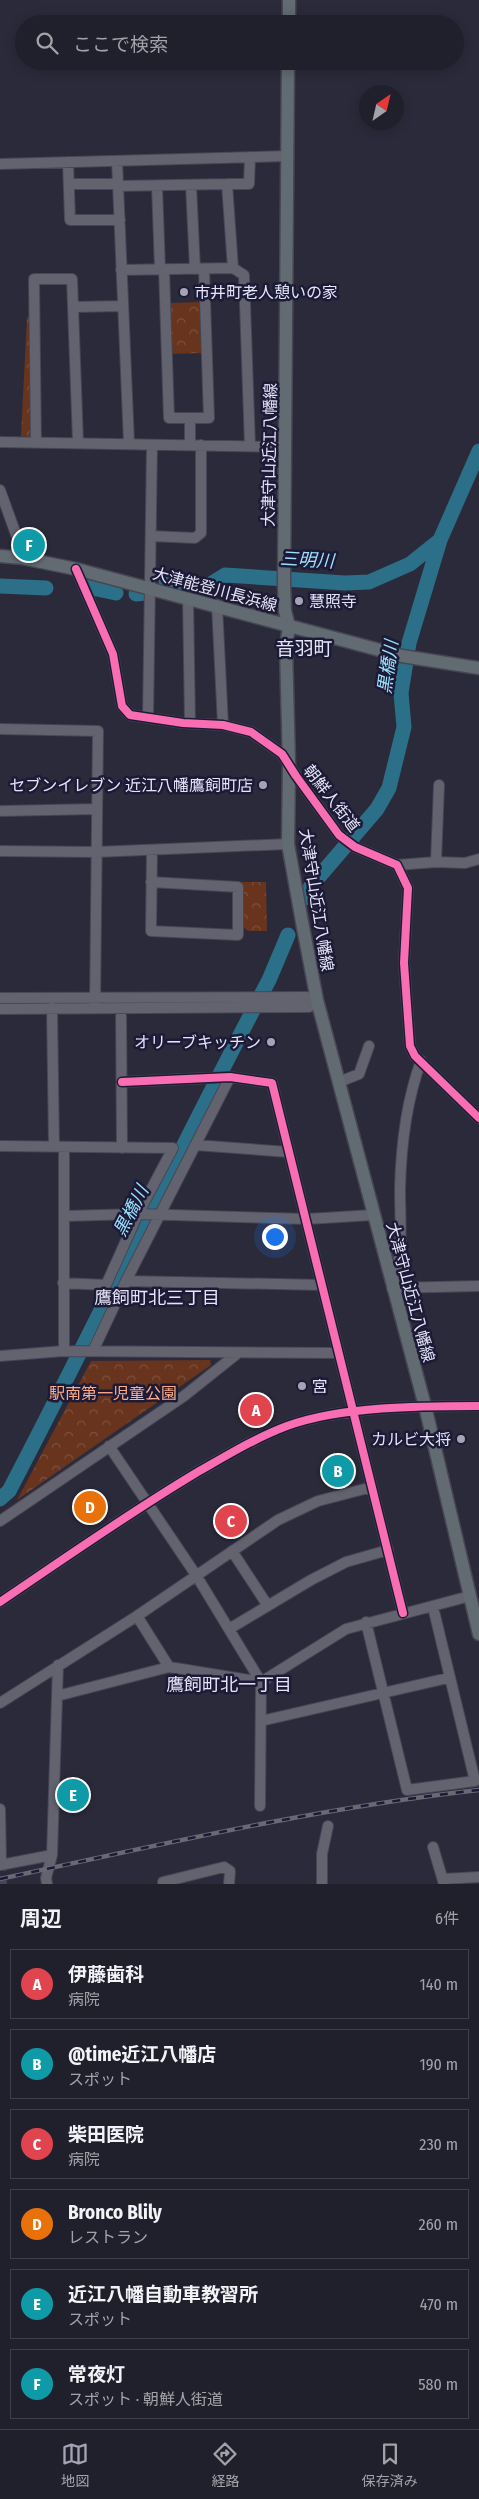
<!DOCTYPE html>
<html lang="ja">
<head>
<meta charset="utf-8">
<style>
	:root { --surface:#20202c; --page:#2d2d38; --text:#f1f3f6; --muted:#a2a3a9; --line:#3d3e48; --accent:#a4a4b6 }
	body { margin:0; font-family:"Fira Sans Condensed","Noto Sans JP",sans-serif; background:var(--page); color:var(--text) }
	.compass { position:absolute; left:359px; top:85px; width:45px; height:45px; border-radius:50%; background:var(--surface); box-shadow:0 2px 12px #0003; rotate:34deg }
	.you { position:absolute; left:274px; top:1236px; width:18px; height:18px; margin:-12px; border:4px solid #fff; border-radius:50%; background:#1a73e8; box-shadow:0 0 0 8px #1a73e833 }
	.badge { display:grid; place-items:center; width:32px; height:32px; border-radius:50%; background:var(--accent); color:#fff; font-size:16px; font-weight:700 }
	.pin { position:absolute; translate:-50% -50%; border:2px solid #fff; box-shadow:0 1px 5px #0006 }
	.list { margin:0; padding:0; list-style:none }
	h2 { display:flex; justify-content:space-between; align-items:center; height:65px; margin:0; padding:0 20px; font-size:21px }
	h2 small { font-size:16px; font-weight:400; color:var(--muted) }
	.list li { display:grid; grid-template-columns:32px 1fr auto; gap:15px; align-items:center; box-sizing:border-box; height:70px; margin:0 10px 10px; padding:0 10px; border:1px solid var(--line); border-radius:0px }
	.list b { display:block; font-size:19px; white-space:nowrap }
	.list p { margin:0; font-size:16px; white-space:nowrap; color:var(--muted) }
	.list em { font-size:16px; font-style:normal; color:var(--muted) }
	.icon { flex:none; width:28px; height:28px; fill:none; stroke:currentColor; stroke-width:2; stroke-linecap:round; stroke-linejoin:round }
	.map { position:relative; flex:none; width:479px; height:1884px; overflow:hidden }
	.search { position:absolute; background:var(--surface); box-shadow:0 2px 12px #0003; left:15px; right:15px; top:15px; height:55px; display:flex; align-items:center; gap:12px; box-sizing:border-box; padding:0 18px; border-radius:28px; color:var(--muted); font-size:19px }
	.sheet { height:545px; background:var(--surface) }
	nav { display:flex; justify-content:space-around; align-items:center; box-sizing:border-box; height:70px; border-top:1px solid var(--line); background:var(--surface); font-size:14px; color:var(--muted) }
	nav a { display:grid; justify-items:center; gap:2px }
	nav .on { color:var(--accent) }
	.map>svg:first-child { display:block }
</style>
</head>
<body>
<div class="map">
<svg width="479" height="1884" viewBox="0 0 479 1884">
	<defs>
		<pattern id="forest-crowns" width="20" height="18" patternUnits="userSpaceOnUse" patternTransform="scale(1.25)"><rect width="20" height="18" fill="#68341d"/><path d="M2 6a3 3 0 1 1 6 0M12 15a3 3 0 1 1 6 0" fill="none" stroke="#7d513f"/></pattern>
	</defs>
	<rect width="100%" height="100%" fill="#2b2a3a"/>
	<path fill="url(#forest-crowns)" d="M201,302L202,353L171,354L169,303Z
		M27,317H30L33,434L30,437L21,436Z
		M242,882H266L267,931H248L242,926Z
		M210,1360L211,1365L17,1500L91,1361Z"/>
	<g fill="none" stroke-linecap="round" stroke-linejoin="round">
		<path stroke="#2b6f88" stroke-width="15" d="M166,581L201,590L225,575L345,583L369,582L410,564L440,540
			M0,586L46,588
			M87,587L116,593
			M136,594L145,593
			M305,898L311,886L377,809L389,788L404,727L401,693L409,643L440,540L479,451
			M0,1499L9,1491C98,1321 179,1149 269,980L288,935"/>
		<path stroke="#474657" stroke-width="10" stroke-dasharray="10 5" stroke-linecap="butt" d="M1,1861L2,1884"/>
		<g stroke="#474654" stroke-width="12">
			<path id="minor" d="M117,161L129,443
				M68,162L70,220H120
				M0,164L288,156
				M69,184H118
				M191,185L195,269
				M118,186L227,184
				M157,186L160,269
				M233,268L227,184H249L250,157
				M164,269L169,418H209L204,270
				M121,270L233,268L244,275L250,446
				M73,307L122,306
				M0,442L286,447
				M36,443L34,279H72L78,442
				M190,444V418
				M0,490L22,551V558
				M151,536L195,538L201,533V445
				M76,569L113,654L122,706L130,715L183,723L223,725L251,732L282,754L296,776L339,835L355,847L397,865L408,888L404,963L410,1046L415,1056L479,1118
				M188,598L190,723
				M217,605L223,725
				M148,718L152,445
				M0,729L98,731L95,1008
				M439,785L436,862L465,863L479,859
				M0,811L97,809
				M0,851L96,852L288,844
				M397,865L436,862
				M151,882L238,887V935L151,931L152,850
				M0,998L307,997L317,1000
				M52,1008L54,1146
				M121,1008L122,1148
				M0,1009L309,1007L317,1000
				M421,1061C406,1102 401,1146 400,1189C400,1221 404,1258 392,1288L479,1286
				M122,1082L230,1077L272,1083L403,1613
				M339,1082L359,1074L369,1046
				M195,1145L289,1152
				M0,1146L173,1148L138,1214L106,1285L63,1283
				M64,1147V1351
				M65,1216L138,1214L307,1219L373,1215
				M126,1281L322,1285
				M93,1351L126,1281L230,1077
				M0,1356L64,1351L338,1353
				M109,1446L196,1575L261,1682L260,1806
				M0,1521L184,1396L238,1353
				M232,1551L268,1606
				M0,1602C65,1558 129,1513 196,1473C226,1456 255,1438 287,1426C342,1406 421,1406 479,1406
				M137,1616L169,1667
				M366,1622L407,1790L475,1781L433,1607
				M229,1629L311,1580L346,1562L388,1550
				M57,1696L169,1667L261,1682L346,1629L470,1596
				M0,1703L137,1616L278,1520L318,1501L372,1487
				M261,1721L448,1678
				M0,1809L1,1861
				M433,1847L444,1884
				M0,1865L52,1855
				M443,1879L479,1877
				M47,1884L46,1878L52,1855L58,1665
				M163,1884V1882L224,1867L230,1871L229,1884
				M322,1884V1854L328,1826"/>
		</g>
		<g stroke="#474654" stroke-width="15">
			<path id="major" d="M289,24V0
				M288,61L284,583L285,611L289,626L286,647L289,764L288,844L302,922L317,1000L425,1406L479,1634
				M0,556L22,558L76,569L402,656L479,668"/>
		</g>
		<use href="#minor" stroke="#636370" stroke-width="10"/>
		<use href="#major" stroke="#626b72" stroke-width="12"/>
		<g stroke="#696975" stroke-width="4.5">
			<path id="rail" d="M0,1879C159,1845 317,1808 479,1790"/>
		</g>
		<use href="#rail" stroke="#1c1a36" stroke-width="2.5" stroke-dasharray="8" stroke-linecap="butt"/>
		<g stroke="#1c1a36" stroke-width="11">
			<path id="cycleway" d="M76,569L113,654L122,706L130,715L183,723L223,725L251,732L282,754L296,776L339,835L355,847L397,865L408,888L404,963L410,1046L415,1056L479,1118
				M122,1082L230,1077L272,1083L403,1613
				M0,1602C65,1558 129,1513 196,1473C226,1456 255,1438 287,1426C342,1406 421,1406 479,1406"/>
		</g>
		<use href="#cycleway" stroke="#f96db3" stroke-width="8"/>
	</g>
	<g fill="#a4a4b6" stroke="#1c1a36" stroke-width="2">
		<circle cx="184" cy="292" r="5"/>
		<circle cx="299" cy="601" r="5"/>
		<circle cx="263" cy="785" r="5"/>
		<circle cx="271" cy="1042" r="5"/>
		<circle cx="302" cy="1386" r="5"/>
		<circle cx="461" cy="1439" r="5"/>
	</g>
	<g text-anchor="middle" stroke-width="5" stroke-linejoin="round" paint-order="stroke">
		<g font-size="16" fill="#e5e5f9" stroke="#1c1a36" text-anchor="start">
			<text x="194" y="298">市井町老人憩いの家</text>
			<text x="309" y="607">慧照寺</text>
			<text x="253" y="791" text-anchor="end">セブンイレブン 近江八幡鷹飼町店</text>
			<text x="261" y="1048" text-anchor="end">オリーブキッチン</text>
			<text x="312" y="1392">宮</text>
			<text x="451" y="1445" text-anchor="end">カルビ大将</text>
		</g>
		<g font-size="16" fill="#e5e5f9" stroke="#1c1a36">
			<text transform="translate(269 455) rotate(-89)" y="6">大津守山近江八幡線</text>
			<text transform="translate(215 589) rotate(15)" y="6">大津能登川長浜線</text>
			<text transform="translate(332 798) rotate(52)" y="6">朝鮮人街道</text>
			<text transform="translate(317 900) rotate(81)" y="6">大津守山近江八幡線</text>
			<text transform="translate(411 1292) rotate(75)" y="6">大津守山近江八幡線</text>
		</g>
		<g font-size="16" fill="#fdad89" stroke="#1c1a36">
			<text x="113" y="1399">駅南第一児童公園</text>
		</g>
		<g font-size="18" font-style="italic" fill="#9ce2fe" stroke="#1c1a36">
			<text transform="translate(307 560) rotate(3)" y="6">三明川</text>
			<text transform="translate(388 667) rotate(-82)" y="6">黒橋川</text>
			<text transform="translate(131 1211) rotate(-63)" y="6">黒橋川</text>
		</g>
		<g font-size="18" fill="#e5e5f9" stroke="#1c1a36">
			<text x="157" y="1304">鷹飼町北三丁目</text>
			<text x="229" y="1691">鷹飼町北一丁目</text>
		</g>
		<g font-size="19" fill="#e5e5f9" stroke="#1c1a36">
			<text x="304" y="655">音羽町</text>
		</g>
	</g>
</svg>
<svg class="compass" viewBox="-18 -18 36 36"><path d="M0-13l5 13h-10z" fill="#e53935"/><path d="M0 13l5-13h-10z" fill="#a2a3a9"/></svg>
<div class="you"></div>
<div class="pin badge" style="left:256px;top:1410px;background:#e0444e">A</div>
<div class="pin badge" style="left:338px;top:1471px;background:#0f9aa8">B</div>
<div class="pin badge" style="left:231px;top:1521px;background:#e0444e">C</div>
<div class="pin badge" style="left:90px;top:1507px;background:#e8710a">D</div>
<div class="pin badge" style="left:73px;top:1795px;background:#0f9aa8">E</div>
<div class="pin badge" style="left:29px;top:545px;background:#0f9aa8">F</div>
<div class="search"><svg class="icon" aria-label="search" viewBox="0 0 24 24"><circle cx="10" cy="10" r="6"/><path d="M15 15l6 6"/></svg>ここで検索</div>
</div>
<section class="sheet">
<h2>周辺<small>6件</small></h2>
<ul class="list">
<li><span class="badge" style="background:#e0444e">A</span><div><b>伊藤歯科</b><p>病院</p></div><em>140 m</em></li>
<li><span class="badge" style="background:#0f9aa8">B</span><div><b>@time近江八幡店</b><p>スポット</p></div><em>190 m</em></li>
<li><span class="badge" style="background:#e0444e">C</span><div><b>柴田医院</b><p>病院</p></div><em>230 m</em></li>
<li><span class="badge" style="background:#e8710a">D</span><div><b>Bronco Blily</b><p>レストラン</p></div><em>260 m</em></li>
<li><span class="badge" style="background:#0f9aa8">E</span><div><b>近江八幡自動車教習所</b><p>スポット</p></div><em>470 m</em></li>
<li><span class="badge" style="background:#0f9aa8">F</span><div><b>常夜灯</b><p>スポット · 朝鮮人街道</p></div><em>580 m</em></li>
</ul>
</section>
<nav>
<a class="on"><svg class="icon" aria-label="map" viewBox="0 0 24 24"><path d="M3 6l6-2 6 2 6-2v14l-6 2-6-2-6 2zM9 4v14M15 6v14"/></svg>地図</a>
<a><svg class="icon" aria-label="directions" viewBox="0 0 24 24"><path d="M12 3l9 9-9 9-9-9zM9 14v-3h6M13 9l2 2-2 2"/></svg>経路</a>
<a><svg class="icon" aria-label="saved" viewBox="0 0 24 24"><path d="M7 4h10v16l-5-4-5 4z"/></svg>保存済み</a>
</nav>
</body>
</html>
